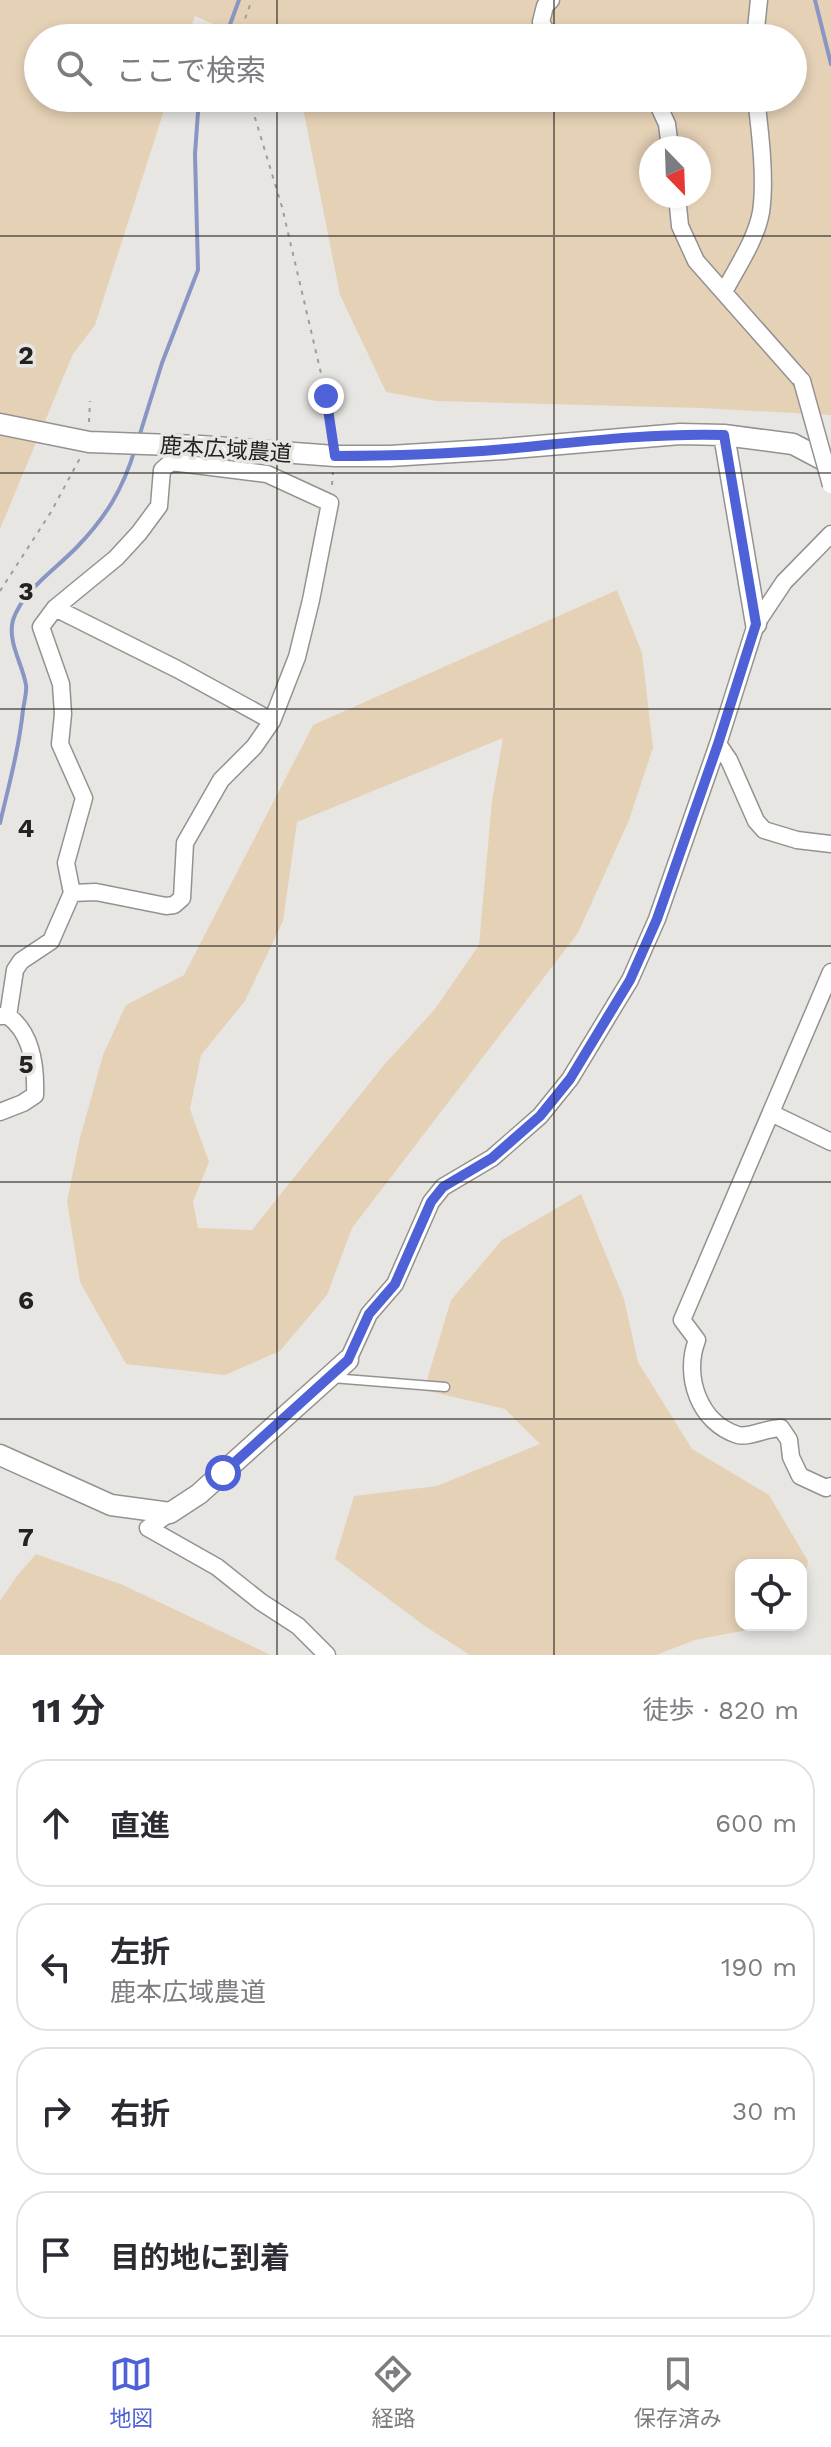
<!DOCTYPE html>
<html lang="ja">
<head>
<meta charset="utf-8">
<style>
	:root { --surface:#fff; --page:#f7f7f7; --text:#2b2b33; --muted:#7c7c81; --line:#e1e1e2; --accent:#4e61d6 }
	body { margin:0; font-family:"Work Sans","Noto Sans JP",sans-serif; background:var(--page); color:var(--text) }
	.controls { position:absolute; right:24px; bottom:24px; display:grid; overflow:hidden; border-radius:16px; box-shadow:0 4px 12px #0003 }
	.controls button { width:72px; height:72px; display:grid; place-items:center; padding:0; border:0; border-bottom:2px solid var(--line); background:var(--surface); color:var(--text); font:40px sans-serif }
	.compass { position:absolute; left:639px; top:136px; width:72px; height:72px; border-radius:50%; background:var(--surface); box-shadow:0 4px 12px #0003; rotate:157deg }
	.stop { position:absolute; width:24px; height:24px; margin:-18px; border:6px solid #4e61d6; border-radius:50%; background:#fff }
	.stop.end { background:#4e61d6; border-color:#fff; box-shadow:0 2px 8px #0008 }
	.list { margin:0; padding:0; list-style:none }
	h2 { display:flex; justify-content:space-between; align-items:center; height:104px; margin:0; padding:0 32px; font-size:34px }
	h2 small { font-size:26px; font-weight:400; color:var(--muted) }
	.list li { display:grid; grid-template-columns:52px 1fr auto; gap:24px; align-items:center; box-sizing:border-box; height:128px; margin:0 16px 16px; padding:0 16px; border:2px solid var(--line); border-radius:32px }
	.list b { display:block; font-size:30px; white-space:nowrap }
	.list p { margin:0; font-size:26px; white-space:nowrap; color:var(--muted) }
	.list em { font-size:26px; font-style:normal; color:var(--muted) }
	.icon { flex:none; width:44px; height:44px; fill:none; stroke:currentColor; stroke-width:2; stroke-linecap:round; stroke-linejoin:round }
	.map { position:relative; flex:none; width:831px; height:1655px; overflow:hidden }
	.search { position:absolute; background:var(--surface); box-shadow:0 4px 12px #0003; left:24px; right:24px; top:24px; height:88px; display:flex; align-items:center; gap:20px; box-sizing:border-box; padding:0 28px; border-radius:44px; color:var(--muted); font-size:30px }
	.sheet { height:680px; background:var(--surface) }
	nav { display:flex; justify-content:space-around; align-items:center; box-sizing:border-box; height:112px; border-top:2px solid var(--line); background:var(--surface); font-size:22px; color:var(--muted) }
	nav a { display:grid; justify-items:center; gap:4px }
	nav .on { color:var(--accent) }
	.map>svg:first-child { display:block }
</style>
</head>
<body>
<div class="map">
<svg width="831" height="1655" viewBox="0 0 831 1655">
	<rect width="100%" height="100%" fill="#e8e6e3"/>
	<path fill="#e5d1b6" fill-rule="evenodd" d="M0,0H831V415L701,408L436,401L386,392L340,295L301,98H793V38H246L195,16L187,38H38V98H168L95,325L73,354L0,529ZM651,148H699V196H651Z
		M617,590L642,653L653,748L629,820L578,933L352,1228L327,1295L280,1351L225,1375L126,1364L80,1282L67,1201L80,1138L103,1055L126,1005L184,975L313,725ZM503,738L492,801L479,945L435,1009L384,1065L252,1230L198,1228L193,1202L209,1162L190,1109L201,1055L245,1001L283,921L297,822Z
		M581,1194L624,1299L638,1362L692,1449L769,1495L808,1561L801,1596V1565H741V1625H773L695,1640L656,1655H470L426,1627L335,1559L354,1496L437,1486L540,1444L505,1409L424,1390L451,1300L502,1240Z
		M36,1554L123,1585L271,1655H0V1601L17,1576Z"/>
	<g fill="none" stroke-linecap="round" stroke-linejoin="round">
		<path stroke="#8996c4" stroke-width="4" d="M815,0L831,64
			M225,38L239,0
			M139,437L162,363L198,270L195,154L199,98
			M0,823C9,785 19,748 23,710C24,702 27,693 26,685C23,665 7,642 13,620C23,590 56,569 77,547C106,517 123,489 135,449"/>
		<g stroke="#949290" stroke-width="11">
			<path id="service" d="M332,1378L445,1387"/>
		</g>
		<g stroke="#949290" stroke-width="19">
			<path id="minor" d="M550,38L541,22L545,6L551,0
				M755,38L759,0
				M655,98L667,124L670,148
				M677,196L680,226L696,261L802,381
				M724,292C737,267 756,240 761,212C766,179 760,131 756,98
				M55,608L177,669L272,721
				M718,744L729,760L756,821L764,830L797,840L831,844
				M831,972L682,1320L697,1340C683,1376 699,1423 738,1435C748,1438 767,1428 781,1428L789,1440L791,1457L800,1476L826,1488L831,1486
				M0,1016H8L15,970L21,961L51,941L72,893L66,863L84,798L60,744L63,714L61,684L41,627L55,608L116,558L139,533L159,506L162,470L171,462L267,474L330,503L311,600L297,657L272,721L254,747L221,780L185,843L182,898L174,905L166,906L96,892L72,893
				M0,1112L23,1103L35,1095C36,1067 32,1033 8,1016
				M771,1113L831,1142
				M348,1360L369,1314L395,1284L431,1202L443,1187L492,1158L540,1116L570,1079L630,980L657,919L718,744L756,624L784,582L831,534
				M170,1513L148,1528L217,1567L261,1602L298,1626L327,1655"/>
		</g>
		<g stroke="#949290" stroke-width="23">
			<path id="tertiary" d="M0,424L89,442L200,446L335,456H390L503,449L680,434L724,435L793,444L831,464
				M724,435L756,624
				M0,1455L111,1505L170,1513L199,1494L348,1360"/>
		</g>
		<path stroke="#9e9d9a" stroke-width="2" stroke-dasharray="4 6" stroke-linecap="butt" d="M241,38L243,24L252,0
			M249,98L282,207L327,399L333,438
			M89,422L90,401
			M332,485L333,472
			M0,591L51,512L80,458"/>
		<use href="#service" stroke="#fff" stroke-width="8"/>
		<use href="#minor" stroke="#fff" stroke-width="16"/>
		<use href="#tertiary" stroke="#fff" stroke-width="20"/>
		<g stroke="#949290" stroke-width="19" stroke-linecap="butt">
			<path id="minor-bridge" d="M802,381L831,485"/>
		</g>
		<use href="#minor-bridge" stroke="#fff" stroke-width="16"/>
	</g>
	<g fill="none" stroke-linecap="round" stroke-linejoin="round">
		<path stroke="#4e61d6" stroke-width="10" d="M223,1473L348,1360L369,1314L395,1284L431,1202L443,1187L492,1158L540,1116L570,1079L630,980L657,919L718,744L756,624L724,435C651,433 578,442 505,449C449,454 392,456 335,456L326,396"/>
	</g>
	<path fill="none" stroke="#232221" stroke-width="2" stroke-opacity="0.55" d="M277,0V38M554,0V38M277,98V1655M554,98V1655M0,236H831M0,473H831M0,709H831M0,946H831M0,1182H831M0,1419H831"/>
	<g text-anchor="middle" stroke-width="7" stroke-linejoin="round" paint-order="stroke">
		<g font-size="22" fill="#232221" stroke="#e8e6e3">
			<text transform="translate(226 449) rotate(4)" y="8">鹿本広域農道</text>
		</g>
	</g>
	<g font-size="26" text-anchor="middle" font-weight="bold" fill="#232221" stroke="#e8e6e3" stroke-width="7" stroke-linejoin="round" paint-order="stroke">
		<text x="26" y="364">2</text>
		<text x="26" y="600">3</text>
		<text x="26" y="837">4</text>
		<text x="26" y="1073">5</text>
		<text x="26" y="1309">6</text>
		<text x="26" y="1546">7</text>
	</g>
</svg>
<div class="controls">
<button><svg class="icon" aria-label="locate" viewBox="0 0 24 24"><circle cx="12" cy="12" r="6"/><path d="M12 2v4M12 18v4M2 12h4M18 12h4"/></svg></button>
</div>
<svg class="compass" viewBox="-18 -18 36 36"><path d="M0-13l5 13h-10z" fill="#e53935"/><path d="M0 13l5-13h-10z" fill="#7c7c81"/></svg>
<div class="stop" style="left:223px;top:1473px"></div>
<div class="stop end" style="left:326px;top:396px"></div>
<div class="search"><svg class="icon" aria-label="search" viewBox="0 0 24 24"><circle cx="10" cy="10" r="6"/><path d="M15 15l6 6"/></svg>ここで検索</div>
</div>
<section class="sheet">
<h2>11 分<small>徒歩 · 820 m</small></h2>
<ul class="list">
<li><svg class="icon" aria-label="ahead" viewBox="0 0 24 24"><path d="M12 20V5M6 11l6-6 6 6"/></svg><div><b>直進</b></div><em>600 m</em></li>
<li><svg class="icon" aria-label="left" viewBox="0 0 24 24"><path d="M17 20v-9H6M10 6l-5 5 5 5"/></svg><div><b>左折</b><p>鹿本広域農道</p></div><em>190 m</em></li>
<li><svg class="icon" aria-label="right" viewBox="0 0 24 24"><path d="M7 20v-9h11M14 6l5 5-5 5"/></svg><div><b>右折</b></div><em>30 m</em></li>
<li><svg class="icon" aria-label="arrive" viewBox="0 0 24 24"><path d="M6 21V4h12l-3 4 3 4H6"/></svg><div><b>目的地に到着</b></div></li>
</ul>
</section>
<nav>
<a class="on"><svg class="icon" aria-label="map" viewBox="0 0 24 24"><path d="M3 6l6-2 6 2 6-2v14l-6 2-6-2-6 2zM9 4v14M15 6v14"/></svg>地図</a>
<a><svg class="icon" aria-label="directions" viewBox="0 0 24 24"><path d="M12 3l9 9-9 9-9-9zM9 14v-3h6M13 9l2 2-2 2"/></svg>経路</a>
<a><svg class="icon" aria-label="saved" viewBox="0 0 24 24"><path d="M7 4h10v16l-5-4-5 4z"/></svg>保存済み</a>
</nav>
</body>
</html>
